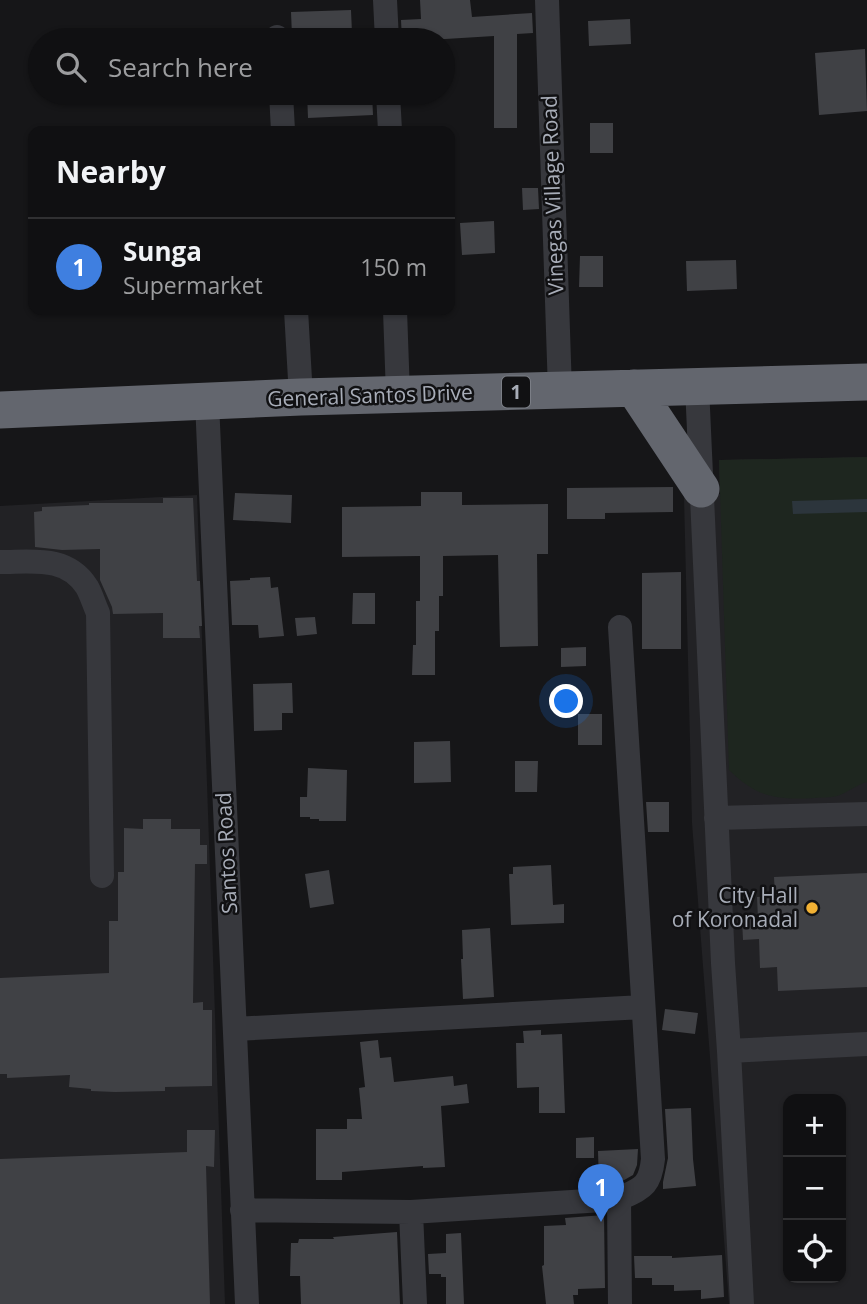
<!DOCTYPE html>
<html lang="en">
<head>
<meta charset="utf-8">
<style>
	:root { --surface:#101012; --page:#1e1e20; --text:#f1f3f6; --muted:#9c9d9f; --line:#303032; --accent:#8c9099 }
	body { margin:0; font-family:"Open Sans",sans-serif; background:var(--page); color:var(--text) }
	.controls { position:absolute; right:21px; bottom:21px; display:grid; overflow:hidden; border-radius:14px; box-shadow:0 2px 5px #0004 }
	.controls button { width:63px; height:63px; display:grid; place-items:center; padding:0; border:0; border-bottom:2px solid var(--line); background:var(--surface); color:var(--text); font:35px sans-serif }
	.you { position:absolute; left:567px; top:702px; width:24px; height:24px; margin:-18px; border:5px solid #fff; border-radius:50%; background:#1a73e8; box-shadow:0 0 0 10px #1a73e833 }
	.badge { display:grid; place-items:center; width:46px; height:46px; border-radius:50%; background:var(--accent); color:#fff; font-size:23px; font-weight:700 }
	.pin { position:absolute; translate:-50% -58px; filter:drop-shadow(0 2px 4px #0008) }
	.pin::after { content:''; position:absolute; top:37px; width:24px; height:21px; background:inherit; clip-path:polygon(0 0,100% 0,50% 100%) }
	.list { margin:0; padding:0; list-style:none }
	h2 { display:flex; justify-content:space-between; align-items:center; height:91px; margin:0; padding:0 28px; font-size:30px }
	h2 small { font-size:23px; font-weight:400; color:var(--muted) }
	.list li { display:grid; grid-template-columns:46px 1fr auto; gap:21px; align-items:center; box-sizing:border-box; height:98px; padding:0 28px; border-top:2px solid var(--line) }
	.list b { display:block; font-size:26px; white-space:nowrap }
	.list p { margin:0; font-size:23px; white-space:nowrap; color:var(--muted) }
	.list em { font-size:23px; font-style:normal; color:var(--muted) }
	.icon { flex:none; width:38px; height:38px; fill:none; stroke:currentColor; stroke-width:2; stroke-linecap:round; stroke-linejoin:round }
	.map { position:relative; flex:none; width:867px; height:1304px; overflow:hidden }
	.search { position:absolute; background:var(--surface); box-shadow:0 2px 5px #0004; left:28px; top:28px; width:427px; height:77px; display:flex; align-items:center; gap:18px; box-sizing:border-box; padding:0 24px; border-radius:38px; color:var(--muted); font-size:26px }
	.panel { position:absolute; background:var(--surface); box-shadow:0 2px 5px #0004; left:28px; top:126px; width:427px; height:189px; border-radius:14px }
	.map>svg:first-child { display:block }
</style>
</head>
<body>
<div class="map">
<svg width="867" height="1304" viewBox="0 0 867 1304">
	<rect width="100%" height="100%" fill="#161618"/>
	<path fill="#222225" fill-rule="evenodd" d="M867,457V1304H729L692,823L684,497L720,494L719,460ZM788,1099H841V1278H788Z
		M197,495L225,1304H0V506Z"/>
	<path fill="#1e261f" d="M867,457V782C856,785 847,793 837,796C830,798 822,797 815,798C776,800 758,798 729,770L719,460Z"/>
	<path fill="#2c353c" d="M867,499V512L793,514L792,501Z"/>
	<path fill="#404145" d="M420,0H470L472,17L532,13L533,33L517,34V128H494V36L429,40H402L401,20L421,19Z
		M351,10L352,33L292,36L291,12Z
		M630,19L631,44L589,46L588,21Z
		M865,49L867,111L819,115L815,53Z
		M307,93H372L373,115L308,118Z
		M590,123H613V153H590Z
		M522,188H538L539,209L523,210Z
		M494,221L495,253L462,255L460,223Z
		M580,256H603V287H579Z
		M736,260L737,289L687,291L686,261Z
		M673,487V512L605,513V519H567V488Z
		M421,492H462V505L548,504V554H537L538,646L500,647L498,555L443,556V596H439V631H435V675H412L413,645H416V601H420V556L342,557V507L421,506Z
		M235,493L292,495L291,523L233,520Z
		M163,498H193L197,581H200L202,626H199L200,638H163V613L113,614L112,607L100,580V549L62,550L35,547L34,512L42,511V507L89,505V503H163Z
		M681,572V649H642V573Z
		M270,577L271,588L278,587L284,636L259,638L258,625H232L230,581L250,580V578Z
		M353,593H375V624H352Z
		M315,617L317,634L297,636L295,618Z
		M586,647V666L561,667V648Z
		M292,683L293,713H282V730L254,731L253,684Z
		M578,714H602V745H578Z
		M450,741L451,782L414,783V742Z
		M515,761H538L537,792H515Z
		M308,768L347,770L346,821H319V819H310V817H300V797H307Z
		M646,802H669V832H648Z
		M143,819H171V829H200V845H207V864H195L193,1003L203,1002V1010H212V1086L165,1087V1091L115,1092L91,1091V1089L69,1087L70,1075L7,1078V1074H0V978L109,973V921H118V872H124V828L143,829Z
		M551,865L553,905L564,904V923L511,925L509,874H513V867Z
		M329,870L334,904L310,908L305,874Z
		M867,873V987L778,991L777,967L760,968L759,939L743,940L742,919H758L757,897L775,896L774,877Z
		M490,928L494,997L463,999L461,959H463L462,930Z
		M665,1009L698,1013L695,1034L662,1030Z
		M541,1030V1035L562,1034L565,1113H539V1087L517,1088L516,1043H524L523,1031Z
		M378,1040L380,1058L391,1057L394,1082L453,1076L454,1086L467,1084L469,1103L441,1106L445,1167L423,1168V1166L342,1172V1180H316V1129H347V1119H362L359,1088L365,1087L360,1042Z
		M691,1108L693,1159L696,1186L663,1189V1182L668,1158L665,1109Z
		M187,1130H215L214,1167L206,1166L210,1304H0V1159L187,1152Z
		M594,1137V1158H576V1138Z
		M638,1149L637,1165L633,1175L619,1183L599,1184L598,1151Z
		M604,1215L605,1288L578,1289V1295H573L574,1304H546L542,1266L544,1265V1226L566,1225L565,1218Z
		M397,1232L400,1304H301L300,1276H290L291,1243H298L299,1239H334L333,1237Z
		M461,1233L464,1304H446V1277H441V1274H429L428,1254L446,1253V1234Z
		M722,1255L724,1297L701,1299V1290L674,1291V1285H652V1278H635L634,1256H672V1258Z"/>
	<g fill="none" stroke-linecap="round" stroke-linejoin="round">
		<path stroke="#37383d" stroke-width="24" d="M385,0L387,40
			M547,0L560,391
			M277,37V40
			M281,93L283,131
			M388,93L390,131
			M296,310L301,397
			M395,310L398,395
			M697,386L723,963L729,1051L742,1304
			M207,402L247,1304
			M0,562C32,562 67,555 87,587C91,594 94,604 98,613L102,876
			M716,818L867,814
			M235,1029L643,1007
			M729,1051L867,1044
			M619,1199C642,1188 650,1187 653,1159L620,627
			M242,1210L411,1212L619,1199L620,1304
			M411,1212L415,1304"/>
		<path stroke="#63666e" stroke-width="37" d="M634,388L701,489
			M0,410L301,397L867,382"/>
	</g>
	<circle fill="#f2b134" stroke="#111113" stroke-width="2.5" cx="812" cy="908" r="7"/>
	<g text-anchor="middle" stroke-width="5" stroke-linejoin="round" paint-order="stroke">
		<rect fill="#111113" stroke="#7b7e86" stroke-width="2" x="502" y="376.5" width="28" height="31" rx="5"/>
		<g font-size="19" font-weight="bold" fill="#a8adb8">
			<text x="516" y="399">1</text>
		</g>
		<g font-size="21" fill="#a8adb8" stroke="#111113">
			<text transform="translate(553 195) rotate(-92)" y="7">Vinegas Village Road</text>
			<text transform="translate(370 396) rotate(-2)" y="7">General Santos Drive</text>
			<text transform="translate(227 853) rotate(-93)" y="7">Santos Road</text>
		</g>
		<g font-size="21" fill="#a8adb8" stroke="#111113" text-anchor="end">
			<text x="798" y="903">City Hall<tspan x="798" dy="24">of Koronadal</tspan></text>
		</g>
	</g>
</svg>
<div class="controls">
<button>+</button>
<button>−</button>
<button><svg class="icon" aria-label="locate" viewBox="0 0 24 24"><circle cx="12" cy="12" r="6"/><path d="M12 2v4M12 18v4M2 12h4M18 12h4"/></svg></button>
</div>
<div class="you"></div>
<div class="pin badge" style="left:601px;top:1222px;background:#3f7fe0">1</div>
<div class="search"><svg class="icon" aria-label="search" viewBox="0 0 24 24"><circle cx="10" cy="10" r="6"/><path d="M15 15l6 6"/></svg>Search here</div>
<section class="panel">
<h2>Nearby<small></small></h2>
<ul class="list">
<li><span class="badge" style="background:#3f7fe0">1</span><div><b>Sunga</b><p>Supermarket</p></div><em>150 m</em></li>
</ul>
</section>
</div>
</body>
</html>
